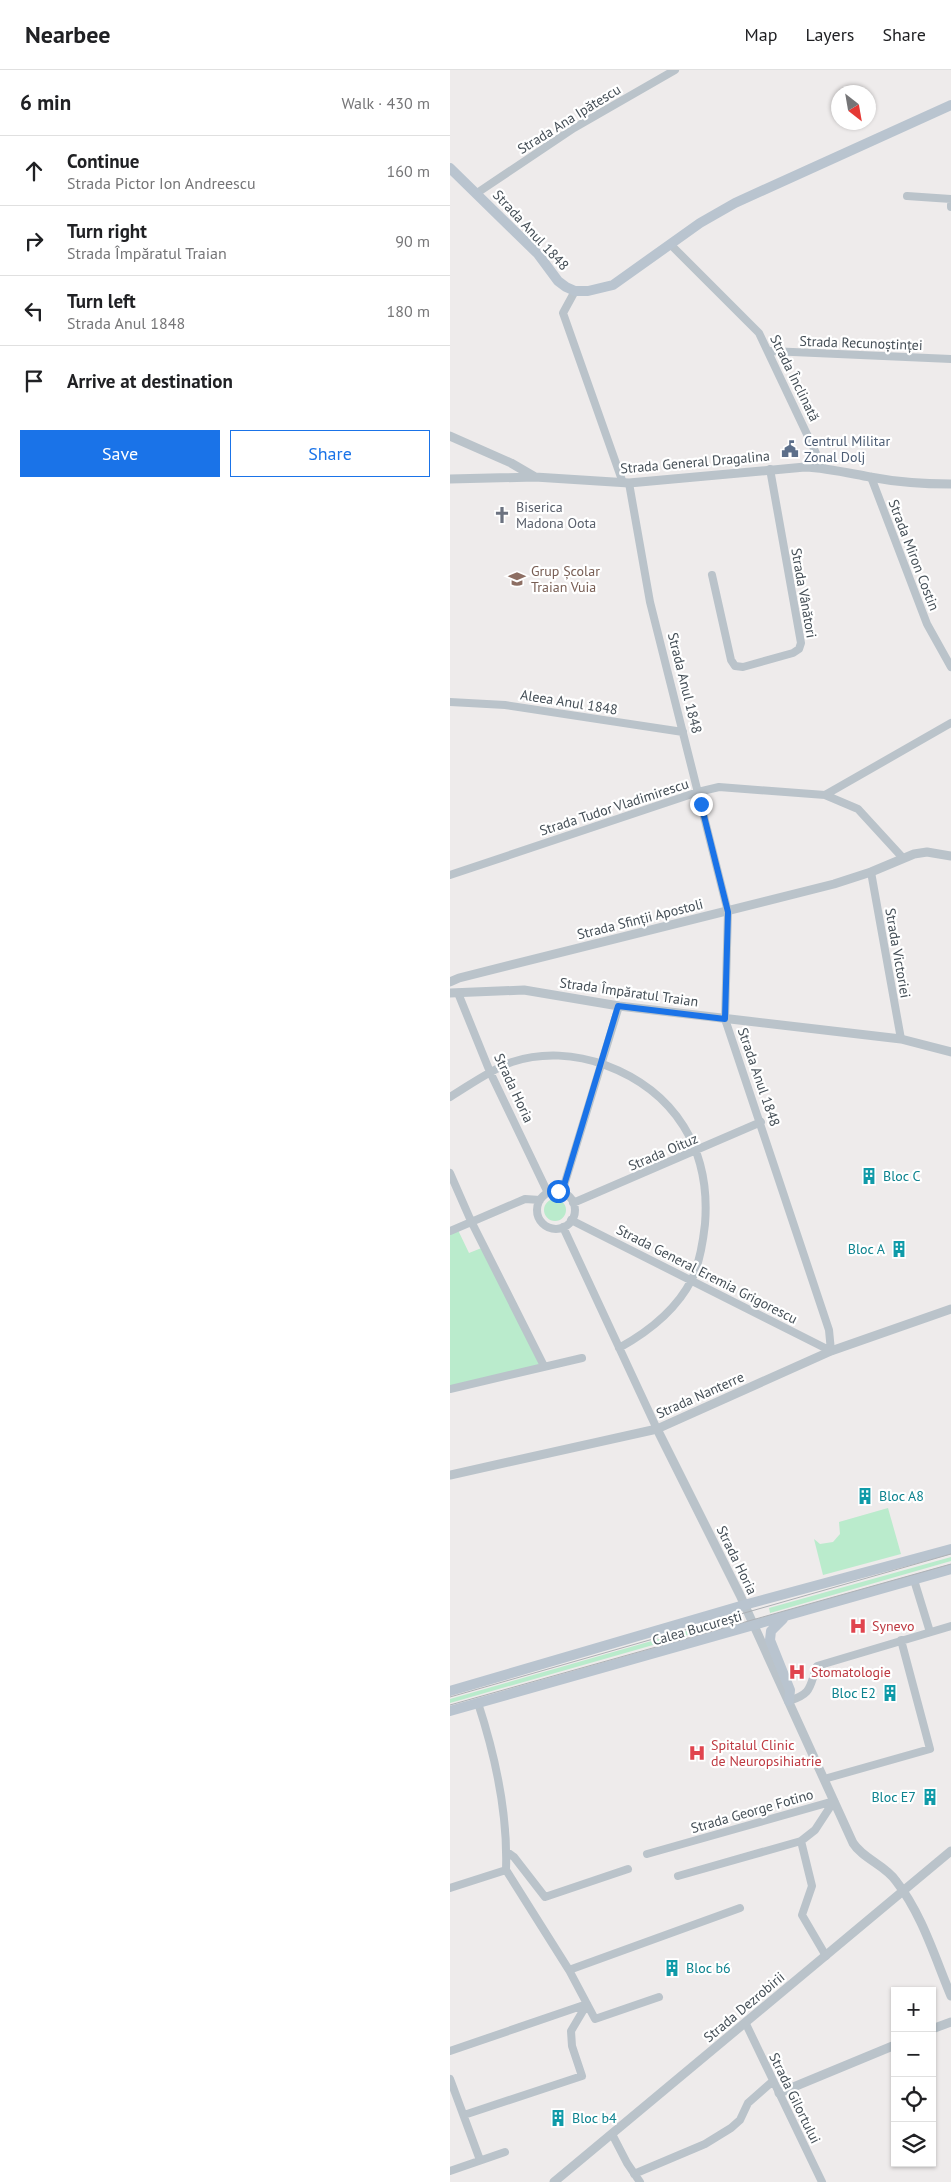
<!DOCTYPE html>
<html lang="en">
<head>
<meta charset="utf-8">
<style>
	:root { --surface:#fff; --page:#f2f2f2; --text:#202124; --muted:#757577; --line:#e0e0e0; --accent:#1a73e8 }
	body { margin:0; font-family:"PT Sans",sans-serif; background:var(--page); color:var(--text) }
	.controls { position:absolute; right:15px; bottom:15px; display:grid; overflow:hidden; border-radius:0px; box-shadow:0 1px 4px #0004 }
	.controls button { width:45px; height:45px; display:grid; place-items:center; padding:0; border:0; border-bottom:1px solid var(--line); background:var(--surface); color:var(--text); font:25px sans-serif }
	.compass { position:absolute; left:381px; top:15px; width:45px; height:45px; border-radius:50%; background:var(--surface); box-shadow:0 1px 4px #0004; rotate:149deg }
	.stop { position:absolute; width:15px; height:15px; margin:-11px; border:4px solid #1a73e8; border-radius:50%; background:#fff }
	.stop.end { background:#1a73e8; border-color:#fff; box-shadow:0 1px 5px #0008 }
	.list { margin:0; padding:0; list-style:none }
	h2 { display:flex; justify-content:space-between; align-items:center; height:65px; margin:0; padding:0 20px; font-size:21px }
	h2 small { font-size:16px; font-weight:400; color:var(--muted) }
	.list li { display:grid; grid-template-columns:32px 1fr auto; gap:15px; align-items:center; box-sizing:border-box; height:70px; padding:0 20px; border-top:1px solid var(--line) }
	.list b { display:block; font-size:19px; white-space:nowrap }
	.list p { margin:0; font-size:16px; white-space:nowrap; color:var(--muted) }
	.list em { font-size:16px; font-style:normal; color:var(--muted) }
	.actions { display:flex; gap:10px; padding:15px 20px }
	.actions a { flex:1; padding:11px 0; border:1px solid var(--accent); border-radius:0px; text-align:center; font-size:18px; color:var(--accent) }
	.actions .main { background:var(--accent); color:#fff }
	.icon { flex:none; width:28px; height:28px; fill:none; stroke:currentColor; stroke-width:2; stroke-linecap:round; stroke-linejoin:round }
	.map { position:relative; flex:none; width:501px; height:2112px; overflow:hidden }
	header { display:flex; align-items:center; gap:30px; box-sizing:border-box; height:70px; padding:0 25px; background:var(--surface); border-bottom:1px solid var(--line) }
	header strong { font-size:24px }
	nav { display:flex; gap:28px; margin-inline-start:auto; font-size:18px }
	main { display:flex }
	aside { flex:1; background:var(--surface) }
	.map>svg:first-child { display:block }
</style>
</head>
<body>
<header>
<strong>Nearbee</strong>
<nav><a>Map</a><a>Layers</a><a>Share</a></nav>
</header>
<main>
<aside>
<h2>6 min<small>Walk · 430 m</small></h2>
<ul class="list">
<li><svg class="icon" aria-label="ahead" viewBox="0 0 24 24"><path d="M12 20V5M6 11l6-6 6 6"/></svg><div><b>Continue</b><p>Strada Pictor Ion Andreescu</p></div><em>160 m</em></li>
<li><svg class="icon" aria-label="right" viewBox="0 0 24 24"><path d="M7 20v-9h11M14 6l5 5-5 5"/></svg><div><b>Turn right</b><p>Strada Împăratul Traian</p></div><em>90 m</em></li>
<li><svg class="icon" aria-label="left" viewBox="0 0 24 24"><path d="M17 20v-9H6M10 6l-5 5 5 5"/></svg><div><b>Turn left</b><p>Strada Anul 1848</p></div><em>180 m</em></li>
<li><svg class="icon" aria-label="arrive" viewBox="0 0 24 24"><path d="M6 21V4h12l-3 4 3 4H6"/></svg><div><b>Arrive at destination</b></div></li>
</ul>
<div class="actions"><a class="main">Save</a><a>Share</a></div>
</aside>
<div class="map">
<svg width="501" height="2112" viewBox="0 0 501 2112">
	<rect width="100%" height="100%" fill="#eeebeb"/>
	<path fill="#baebcc" d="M94 1140a11 11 0 1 1 22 0a11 11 0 1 1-22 0Z
		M7,1158L19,1183L34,1177L94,1296L0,1319V1161Z
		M438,1438L451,1484L373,1505L364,1469L370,1474L383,1472L390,1464L389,1452Z
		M501,1487V1491L320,1543L319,1538Z
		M271,1551L273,1555L0,1633V1629Z"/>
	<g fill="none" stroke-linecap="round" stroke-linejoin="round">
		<path stroke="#bac3ca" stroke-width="8" d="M27,123L124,58L225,0
			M457,126L501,129
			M501,135V137
			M220,174L309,263L373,398
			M125,221L113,243L173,413
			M320,281L501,289
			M421,407L477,554L501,597
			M179,413L200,532L278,842L275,949L379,1260L381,1281
			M262,505L281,590L285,596L293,597L343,583L349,579L351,573L320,399
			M0,632L55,635L233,662
			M375,725L408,739L452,787
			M421,802L451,969
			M0,805L248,722L269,717L375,725L501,653
			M8,923L40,1002L98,1123
			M0,1027C20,1015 40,1000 62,992C92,982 126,984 155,995C225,1021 261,1079 255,1154C253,1172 250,1192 242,1209C227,1239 198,1262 169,1278
			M0,1103L21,1151L94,1296
			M87 1140a19 19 0 1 1 38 0a19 19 0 1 1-38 0Z
			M112,1122L169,936
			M123,1133L311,1052
			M121,1150L381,1281
			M113,1157L207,1359
			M0,1161L75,1129L90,1130
			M0,1319L132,1288
			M464,1510L480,1562
			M339,1631C363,1623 359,1617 367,1596L501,1556
			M28,1633C46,1688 58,1743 56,1800
			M374,1709L480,1679L451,1570
			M351,1771L362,1816L352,1845L376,1886
			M57,1782L64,1787L95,1827L178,1799
			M197,1784L384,1731
			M56,1800L119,1900L145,1949L209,1927
			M228,1806L351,1771L365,1760L384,1731
			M0,1818L56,1800
			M119,1900L290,1838
			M296,1954L372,2112
			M0,1981L137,1934
			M0,2009L30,2090
			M14,2045L132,2006L122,1976L121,1961L137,1934
			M162,2064L177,2093L190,2112
			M0,2101L55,2082
			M184,2104L255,2074L281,2058L290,2050L298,2033L323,2011"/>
		<path stroke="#bac3ca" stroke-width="9" d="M0,366L61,393L85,407
			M0,409L85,407L179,413L355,397C377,398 398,403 420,407C446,412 474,414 501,414
			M0,912L9,908L384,814L421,802L464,784L477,782L501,786
			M0,923L74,920L169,936L451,969L501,982
			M207,1359L290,1525L403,1773C413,1789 435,1795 446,1811C472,1844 485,1888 501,1926
			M0,1405L207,1359L381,1281L501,1239
			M482,1959L501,1952
			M329,2023L445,1975
			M104,2112L501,1781"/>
		<path stroke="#b9c4cf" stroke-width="10" d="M0,98L88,184L108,211L116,217L125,221H138L163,215L250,153L285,133L501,35
			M333,1549L321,1561L320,1570L340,1620L339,1631
			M0,1621L294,1535L501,1479
			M0,1641L501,1499"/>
		<path stroke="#aeb1b5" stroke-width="1" d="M0,1627L501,1484
			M0,1635L501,1494"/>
	</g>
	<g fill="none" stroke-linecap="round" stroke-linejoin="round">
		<path stroke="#1a73e8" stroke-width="6" d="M108,1121L112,1122L168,936L275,949L278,842L251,734"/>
	</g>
	<defs>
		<g id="civic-bare" transform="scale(1.35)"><path d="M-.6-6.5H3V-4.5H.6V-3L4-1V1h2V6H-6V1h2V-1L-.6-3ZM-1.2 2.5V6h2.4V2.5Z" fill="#5c6f8a" stroke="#fff" stroke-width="2.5" paint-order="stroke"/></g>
		<g id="church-bare" transform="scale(1.35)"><path d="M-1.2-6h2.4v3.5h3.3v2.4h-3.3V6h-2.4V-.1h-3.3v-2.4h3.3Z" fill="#6b7280" stroke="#fff" stroke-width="2.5" paint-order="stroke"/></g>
		<g id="school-bare" transform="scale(1.35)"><path d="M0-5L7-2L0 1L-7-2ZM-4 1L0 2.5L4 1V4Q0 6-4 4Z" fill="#8d6e63" stroke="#fff" stroke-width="2.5" paint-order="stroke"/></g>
		<g id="building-bare" transform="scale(1.35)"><path d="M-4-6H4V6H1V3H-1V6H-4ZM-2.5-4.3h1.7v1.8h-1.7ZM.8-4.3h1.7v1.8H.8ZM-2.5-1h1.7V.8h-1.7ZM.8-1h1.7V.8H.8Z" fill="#0f9aa8" stroke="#fff" stroke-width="2.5" paint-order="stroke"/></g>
		<g id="hospital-bare" transform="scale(1.35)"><path d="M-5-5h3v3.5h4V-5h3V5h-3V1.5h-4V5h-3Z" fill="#e0444e" stroke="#fff" stroke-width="2.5" paint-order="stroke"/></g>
	</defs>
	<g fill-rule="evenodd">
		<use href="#civic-bare" x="340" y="379"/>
		<use href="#church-bare" x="52" y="445"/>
		<use href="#school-bare" x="67" y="509"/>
		<use href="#building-bare" x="419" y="1106"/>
		<use href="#building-bare" x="449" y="1179"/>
		<use href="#building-bare" x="415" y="1426"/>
		<use href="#hospital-bare" x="408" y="1556"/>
		<use href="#hospital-bare" x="347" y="1602"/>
		<use href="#building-bare" x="440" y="1623"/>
		<use href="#hospital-bare" x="247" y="1683"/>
		<use href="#building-bare" x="480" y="1727"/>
		<use href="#building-bare" x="222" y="1898"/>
		<use href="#building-bare" x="108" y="2048"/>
	</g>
	<g text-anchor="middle" stroke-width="4.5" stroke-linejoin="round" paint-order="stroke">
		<g font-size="14" fill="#454f57" stroke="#fff">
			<text transform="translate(119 49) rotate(-32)" y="5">Strada Ana Ipătescu</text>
			<text transform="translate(81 160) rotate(47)" y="5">Strada Anul 1848</text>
			<text transform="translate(411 273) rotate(2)" y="5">Strada Recunoștinței</text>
			<text transform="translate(345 308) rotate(64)" y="5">Strada Înclinată</text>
			<text transform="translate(245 392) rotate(-5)" y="5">Strada General Dragalina</text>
			<text transform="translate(464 485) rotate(69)" y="5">Strada Miron Costin</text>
			<text transform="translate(354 523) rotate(80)" y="5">Strada Vânători</text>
			<text transform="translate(235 613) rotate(76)" y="5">Strada Anul 1848</text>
			<text transform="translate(119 632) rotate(9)" y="5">Aleea Anul 1848</text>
			<text transform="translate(164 737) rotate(-18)" y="5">Strada Tudor Vladimirescu</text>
			<text transform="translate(190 849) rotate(-14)" y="5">Strada Sfinții Apostoli</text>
			<text transform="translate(448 883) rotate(80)" y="5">Strada Victoriei</text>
			<text transform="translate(179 922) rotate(8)" y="5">Strada Împăratul Traian</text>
			<text transform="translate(309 1007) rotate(71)" y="5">Strada Anul 1848</text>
			<text transform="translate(64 1018) rotate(65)" y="5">Strada Horia</text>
			<text transform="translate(213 1082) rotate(-23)" y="5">Strada Oituz</text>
			<text transform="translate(257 1204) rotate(27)" y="5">Strada General Eremia Grigorescu</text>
			<text transform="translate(250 1325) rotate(-24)" y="5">Strada Nanterre</text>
			<text transform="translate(287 1490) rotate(64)" y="5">Strada Horia</text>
			<text transform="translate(247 1558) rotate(-16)" y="5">Calea București</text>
			<text transform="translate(302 1741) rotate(-16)" y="5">Strada George Fotino</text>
			<text transform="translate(294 1937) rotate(-40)" y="5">Strada Dezrobirii</text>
			<text transform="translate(345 2028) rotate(64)" y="5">Strada Gilortului</text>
		</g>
		<g font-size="14" fill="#4e5e75" stroke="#fff" text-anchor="start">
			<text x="354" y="376">Centrul Militar<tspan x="354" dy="16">Zonal Dolj</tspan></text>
		</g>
		<g font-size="14" fill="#5b616d" stroke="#fff" text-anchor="start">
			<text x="66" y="442">Biserica<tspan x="66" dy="16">Madona Oota</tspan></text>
		</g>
		<g font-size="14" fill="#785e54" stroke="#fff" text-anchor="start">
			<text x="81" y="506">Grup Școlar<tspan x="81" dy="16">Traian Vuia</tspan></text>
		</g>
		<g font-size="14" fill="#0d838f" stroke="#fff" text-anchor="start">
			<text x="433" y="1111">Bloc C</text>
			<text x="435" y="1184" text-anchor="end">Bloc A</text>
			<text x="429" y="1431">Bloc A8</text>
			<text x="426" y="1628" text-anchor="end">Bloc E2</text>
			<text x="466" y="1732" text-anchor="end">Bloc E7</text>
			<text x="236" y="1903">Bloc b6</text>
			<text x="122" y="2053">Bloc b4</text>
		</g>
		<g font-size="14" fill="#be3a42" stroke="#fff" text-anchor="start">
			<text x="422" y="1561">Synevo</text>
			<text x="361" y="1607">Stomatologie</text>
			<text x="261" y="1680">Spitalul Clinic<tspan x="261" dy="16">de Neuropsihiatrie</tspan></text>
		</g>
	</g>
</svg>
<div class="controls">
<button>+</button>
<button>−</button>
<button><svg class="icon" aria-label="locate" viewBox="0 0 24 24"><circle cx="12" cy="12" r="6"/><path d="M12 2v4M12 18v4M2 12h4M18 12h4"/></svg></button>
<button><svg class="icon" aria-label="layers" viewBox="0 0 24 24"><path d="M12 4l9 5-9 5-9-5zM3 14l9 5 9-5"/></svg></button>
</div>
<svg class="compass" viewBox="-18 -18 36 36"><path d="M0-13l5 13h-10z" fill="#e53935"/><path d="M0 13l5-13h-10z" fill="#757577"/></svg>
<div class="stop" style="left:108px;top:1121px"></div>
<div class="stop end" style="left:251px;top:734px"></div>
</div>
</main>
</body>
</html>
